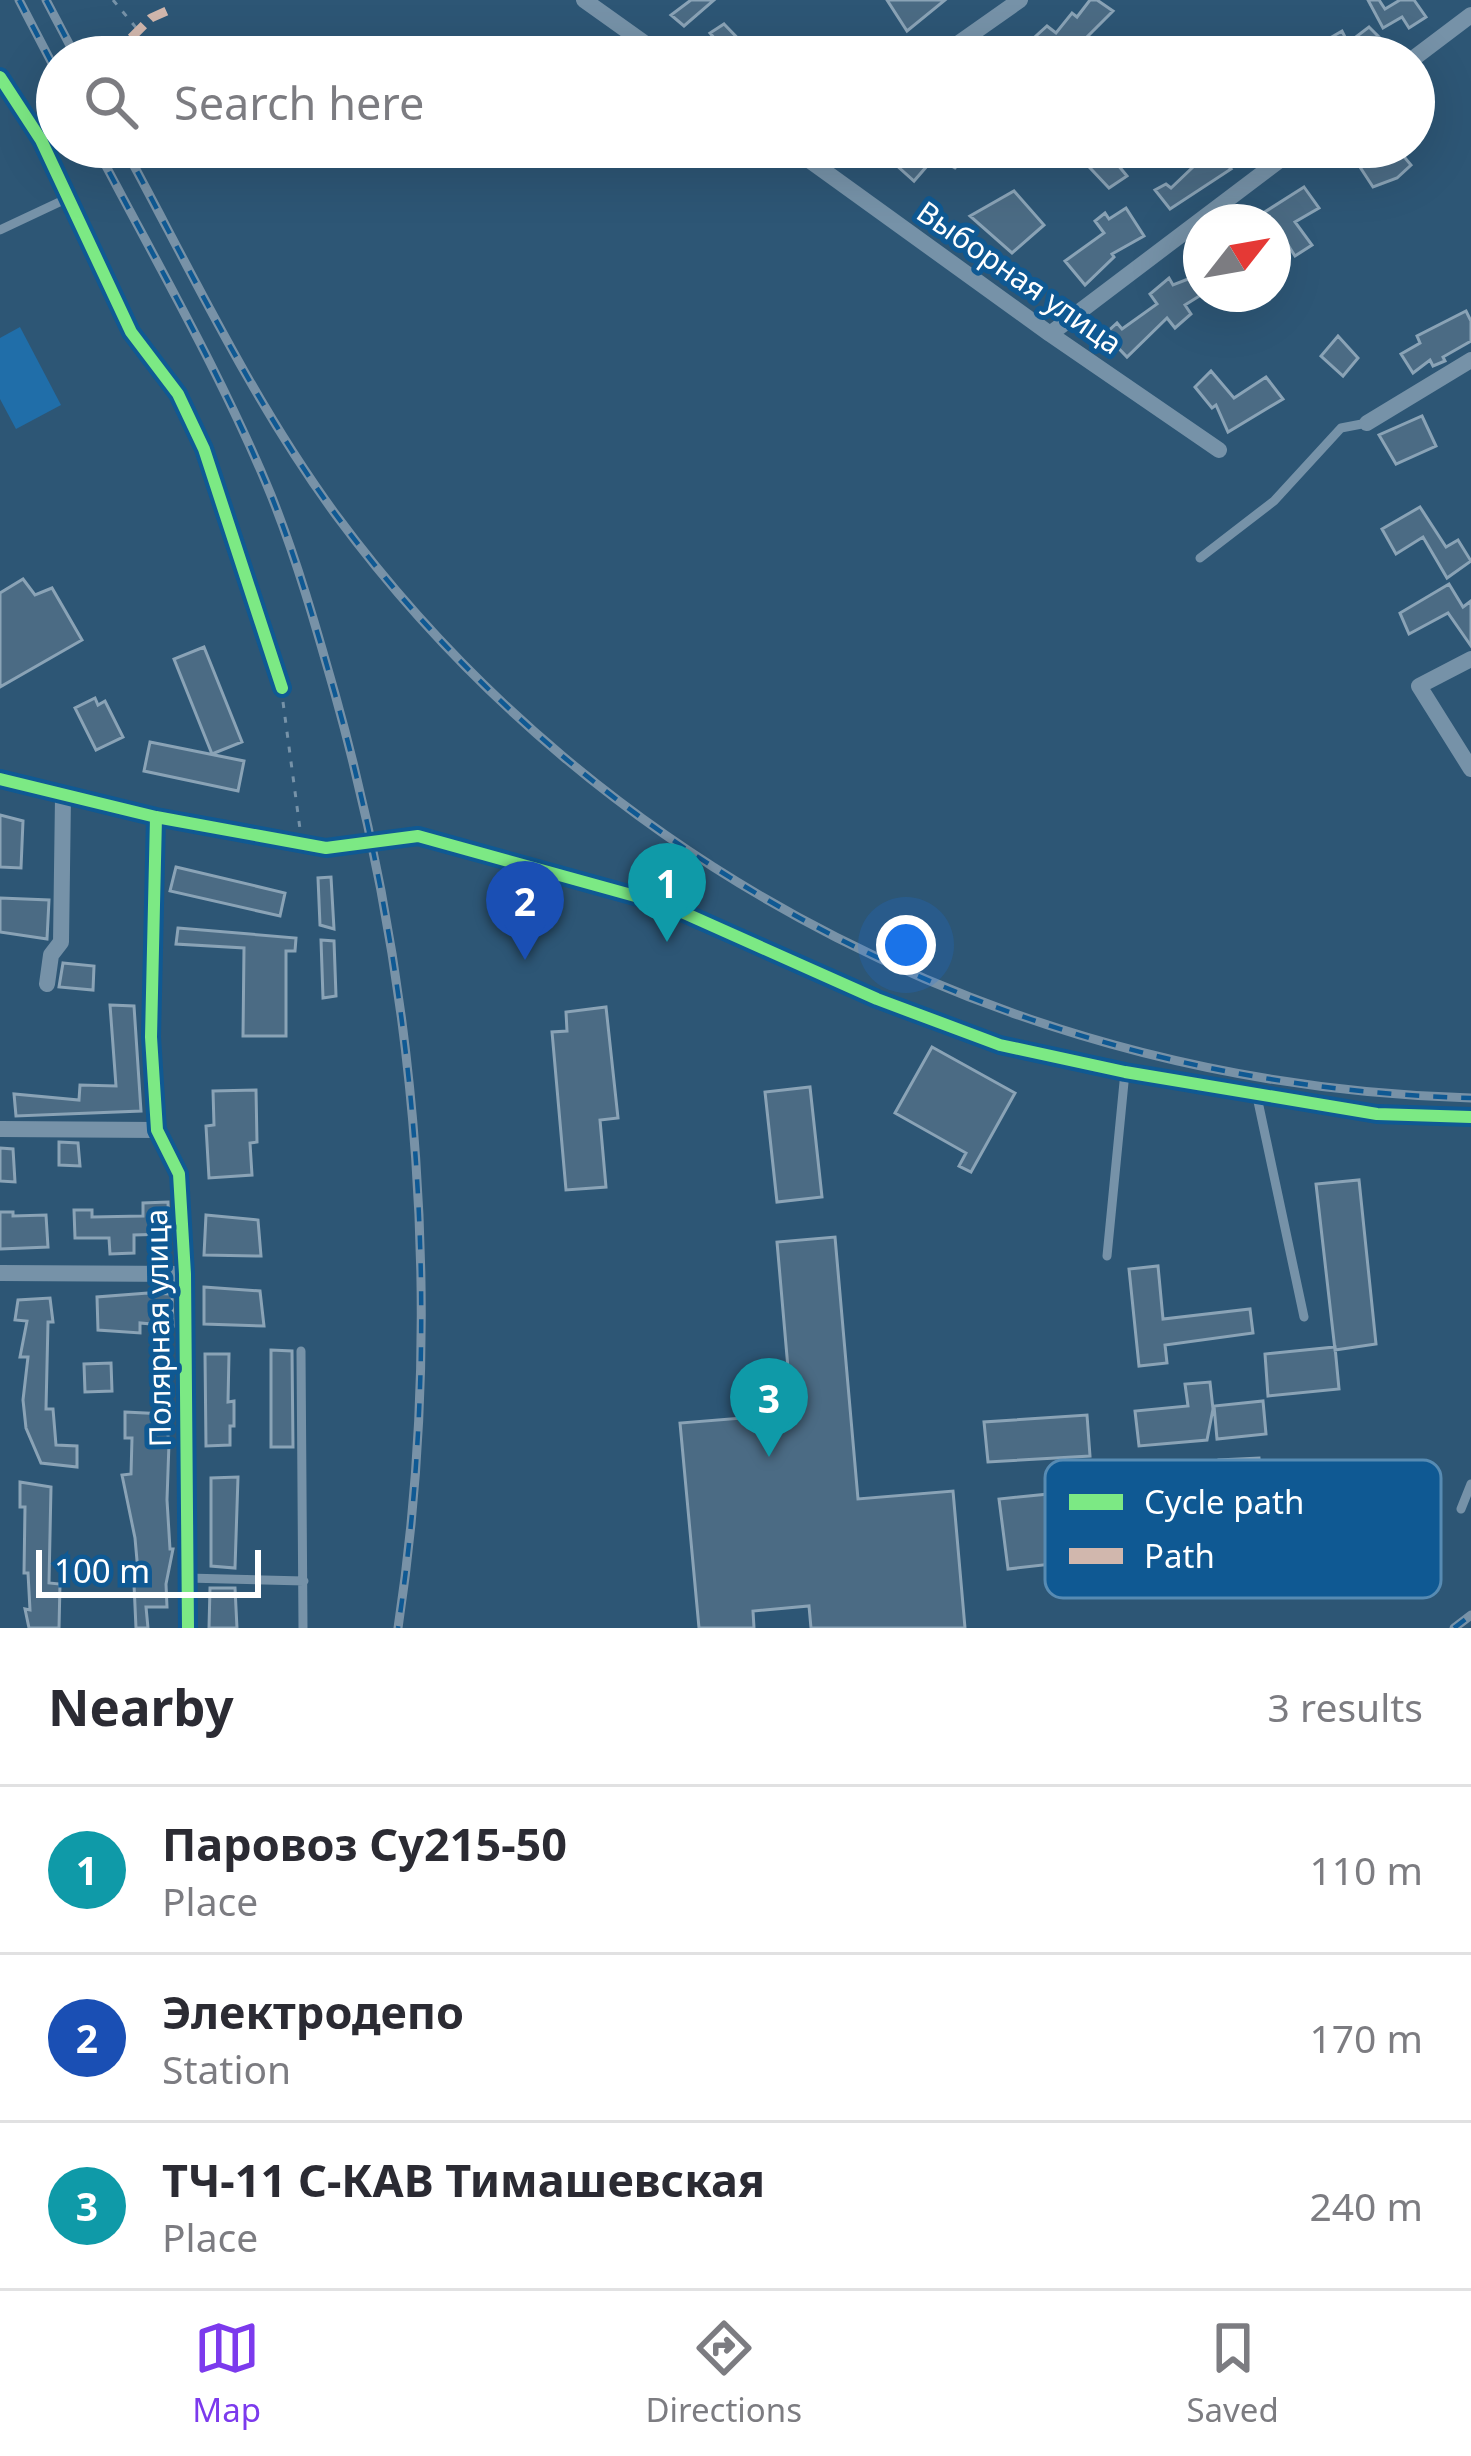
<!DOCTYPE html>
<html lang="en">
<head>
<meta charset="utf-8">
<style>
	:root { --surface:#fff; --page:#f7f7f7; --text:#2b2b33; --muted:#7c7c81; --line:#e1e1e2; --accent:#7c3aed }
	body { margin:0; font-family:"Noto Sans",sans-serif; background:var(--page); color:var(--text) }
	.compass { position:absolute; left:1183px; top:204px; width:108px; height:108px; border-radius:50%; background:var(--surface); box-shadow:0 12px 48px #0002; rotate:59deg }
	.scale { position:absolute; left:36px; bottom:30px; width:225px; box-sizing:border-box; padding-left:12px; border:6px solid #fff; border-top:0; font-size:33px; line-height:42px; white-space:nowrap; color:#fff; -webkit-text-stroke:9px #0f5993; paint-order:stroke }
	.you { position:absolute; left:906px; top:945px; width:42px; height:42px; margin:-30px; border:9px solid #fff; border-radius:50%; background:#1a73e8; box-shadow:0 0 0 18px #1a73e833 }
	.badge { display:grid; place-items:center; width:78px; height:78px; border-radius:50%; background:var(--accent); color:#fff; font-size:39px; font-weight:700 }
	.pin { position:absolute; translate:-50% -99px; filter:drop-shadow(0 3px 6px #0008) }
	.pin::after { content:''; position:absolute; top:63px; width:42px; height:36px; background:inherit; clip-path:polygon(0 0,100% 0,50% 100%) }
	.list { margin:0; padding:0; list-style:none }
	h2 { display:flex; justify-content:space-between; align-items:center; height:156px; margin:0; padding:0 48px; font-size:51px }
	h2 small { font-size:39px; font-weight:400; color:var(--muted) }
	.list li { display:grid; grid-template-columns:78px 1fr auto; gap:36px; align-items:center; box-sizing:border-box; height:168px; padding:0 48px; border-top:3px solid var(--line) }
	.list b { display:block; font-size:45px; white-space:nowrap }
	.list p { margin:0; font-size:39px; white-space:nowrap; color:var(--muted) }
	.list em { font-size:39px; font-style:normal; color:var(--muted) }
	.icon { flex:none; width:66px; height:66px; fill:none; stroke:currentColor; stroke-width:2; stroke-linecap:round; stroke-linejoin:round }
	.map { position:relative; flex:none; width:1471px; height:1628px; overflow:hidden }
	.search { position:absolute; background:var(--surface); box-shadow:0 12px 48px #0002; left:36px; right:36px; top:36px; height:132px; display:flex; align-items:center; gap:30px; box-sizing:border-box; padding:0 42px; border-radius:66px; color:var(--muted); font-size:45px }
	.sheet { height:660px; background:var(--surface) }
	nav { display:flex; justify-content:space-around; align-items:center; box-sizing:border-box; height:168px; border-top:3px solid var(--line); background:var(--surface); font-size:33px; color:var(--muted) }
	nav a { display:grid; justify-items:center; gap:6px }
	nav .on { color:var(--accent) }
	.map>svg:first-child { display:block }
</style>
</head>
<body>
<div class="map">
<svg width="1471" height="1628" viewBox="0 0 1471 1628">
	<rect width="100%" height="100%" fill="#2d5675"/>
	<path fill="#206ea9" d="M20,327L61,405L16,429L0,399V338Z"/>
	<path fill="#4b6b84" stroke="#8aa3b6" stroke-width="3" d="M691,0H714L684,26L671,15Z
		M887,0H945L907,31Z
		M1090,0H1097L1113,11L1076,48L1087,57H1043L1026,45L1047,26L1056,33L1072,13L1077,17Z
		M1368,0H1379L1385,9L1400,0H1414L1426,17L1409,28L1402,17L1383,28Z
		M724,24L751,52L730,57L710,33Z
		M1369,27L1391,49L1377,57H1316L1334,44L1330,38L1342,31L1348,43Z
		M897,147H907L927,166L914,181L885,155Z
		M944,147H975L955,168L933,156Z
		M1086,147H1103L1127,176L1109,188L1076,153Z
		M1214,147H1235L1220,157L1231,169L1170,209L1155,190L1166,184L1171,188Z
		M1386,147H1396L1411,165L1397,178L1373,187L1360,167Z
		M1304,187L1319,208L1295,222L1312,245L1295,256L1288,245L1273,254V222H1249Z
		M1014,191L1044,225L1012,253L970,216Z
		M1126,208L1144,236L1112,254L1114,257L1085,285L1065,261L1104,233L1095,221L1105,213L1109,219Z
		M1201,274V295L1185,305L1191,314L1175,328L1167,318L1127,357L1105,334L1117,323L1122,329L1157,304L1150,294L1169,278L1173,285Z
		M1466,311L1471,321V341L1443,357L1445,361L1433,366L1430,360L1413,373L1401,354L1420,343L1417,336Z
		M1338,336L1358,358L1343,376L1321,356Z
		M1211,371L1234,398L1266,377L1283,399L1228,432L1216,405L1212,408L1195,387Z
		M1422,416L1436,446L1396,464L1379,435Z
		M1420,507L1446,547L1458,540L1471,561L1447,578L1423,537L1396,554L1382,529Z
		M23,579L35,595L52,588L82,640L0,687V593Z
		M1449,584L1463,607L1471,601V646L1448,613L1409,634L1400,613Z
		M204,647L242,742L212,754L174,659Z
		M95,698L98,705L105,701L123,737L96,750L75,708Z
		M150,742L244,761L238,791L144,771Z
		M0,815L23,821L21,868L0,867Z
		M176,867L285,893L280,916L170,891Z
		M331,877L334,929L320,925L318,878Z
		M0,898L49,900L47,939L0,932Z
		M178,928L296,938L295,951H286V1036H243L244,948L176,944Z
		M321,940L334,941L336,996L323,998Z
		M63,963L94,966L93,990L59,987Z
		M110,1005L134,1006L141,1111L16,1116L14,1094L79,1100L80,1085L116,1086Z
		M606,1007L618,1118L600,1120L606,1187L566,1190L552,1032L567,1031L566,1012Z
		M932,1047L1015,1093L971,1172L959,1166L966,1153L895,1113Z
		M810,1087L822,1197L777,1202L765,1092Z
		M256,1090L257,1142L250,1143L252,1175L209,1178L206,1126L214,1125L213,1091Z
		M59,1142L78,1143L80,1166L59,1165Z
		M0,1148L13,1149L15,1182L0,1181Z
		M1359,1180L1376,1344L1335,1350L1316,1184Z
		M168,1202L169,1234L134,1235V1253L110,1254L109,1238H75L74,1210H92V1217L143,1216V1203Z
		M0,1212H13V1216L46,1215L48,1247L0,1249Z
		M206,1215L258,1220L261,1256L204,1255Z
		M835,1237L858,1499L953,1491L965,1628H811L809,1606L753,1611L754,1628H699L680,1423L792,1414L777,1242Z
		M1158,1266L1163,1319L1250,1309L1253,1333L1165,1345L1167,1363L1139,1366L1129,1269Z
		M204,1287L260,1291L264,1326L204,1324Z
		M148,1293L172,1294L173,1326L140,1323V1333L98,1330L97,1297Z
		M50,1298L53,1322H48L46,1409H53L56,1445L77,1446V1467L41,1463L26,1428L23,1400L28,1357H20L27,1321L15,1320L18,1300Z
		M1335,1347L1339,1389L1268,1396L1265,1354Z
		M271,1350L292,1351L293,1447H271Z
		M205,1354H229L228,1402L234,1401V1426H230V1445L206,1446Z
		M111,1363L112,1391L85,1392L84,1364Z
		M1210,1382L1213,1409L1207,1440L1139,1446L1135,1411L1188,1406L1185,1384Z
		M1263,1401L1266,1434L1217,1439L1214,1406Z
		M125,1412L165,1414L169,1443L167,1500L170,1549H173L166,1584L167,1607H146L148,1628H136L134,1584L139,1583L135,1538L122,1475L131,1474L132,1438H125Z
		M1087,1415L1090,1456L988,1462L984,1422Z
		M1259,1458L1261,1496L1222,1495L1219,1460Z
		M238,1477L235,1568L211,1566V1478Z
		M20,1482L51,1487L49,1583L60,1584L59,1628H29L25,1609L30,1610L28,1573H24L25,1507H20Z
		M1069,1492L1079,1561L1008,1569L999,1499Z
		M210,1588H235L237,1628H209Z"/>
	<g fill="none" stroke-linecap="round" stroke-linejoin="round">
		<path stroke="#7692a8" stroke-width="3" stroke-dasharray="6 9" stroke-linecap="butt" d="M113,0L138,30
			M283,702L300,829"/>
		<path stroke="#7692a8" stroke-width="9" d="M0,230L68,198
			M1200,558L1274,501L1341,428L1367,423
			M1256,1092L1304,1317
			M1107,1256L1125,1072
			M301,1351L303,1628
			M1461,1509L1471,1484
			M187,1578L304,1581"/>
		<path stroke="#7692a8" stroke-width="16" d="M584,0L664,57
			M939,57L1020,0
			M1414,58L1471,15
			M0,77L41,140L131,332L178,394L204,449L282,688
			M791,147L1050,334L1219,450
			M1050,334L1297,147
			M1367,423L1471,360
			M1471,659L1419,686L1471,769
			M0,779L156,817L326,848L418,836L664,904L877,999L1000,1045L1125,1072L1377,1114L1471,1117
			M156,817L151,1037L157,1130L179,1174L185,1274L188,1628
			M47,984L51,955L61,942L63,797
			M0,1129L157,1130
			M0,1273L185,1274"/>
		<g stroke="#7892a7" stroke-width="9">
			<path id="rail" d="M19,0L57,73
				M46,0L76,57
				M96,147C156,262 222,375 271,495C297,560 316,627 335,694C419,995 445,1318 398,1628
				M124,147C191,271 253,402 336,515C603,876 1025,1086 1471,1098
				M1454,1628L1471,1615"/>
		</g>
		<use href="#rail" stroke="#0f5993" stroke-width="4.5" stroke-dasharray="14" stroke-linecap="butt"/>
		<path stroke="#d1b7ad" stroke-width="9" stroke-dasharray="18 9" stroke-linecap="butt" d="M112,57L151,18L173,8"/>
		<g stroke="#0f5993" stroke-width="20">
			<path id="cycleway" d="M0,77L41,140L131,332L178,394L204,449L282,688
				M0,779L156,817L326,848L418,836L664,904L877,999L1000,1045L1125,1072L1377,1114L1471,1117
				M156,817L151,1037L157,1130L179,1174L185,1274L188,1628"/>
		</g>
		<use href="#cycleway" stroke="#7ce984" stroke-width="12"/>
	</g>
	<g text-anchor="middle" stroke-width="10" stroke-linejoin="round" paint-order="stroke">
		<g font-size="30" fill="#fff" stroke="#0f5993">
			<text transform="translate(1019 278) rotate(35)" y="10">Выборная улица</text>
			<text transform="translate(159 1328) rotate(-91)" y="10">Полярная улица</text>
		</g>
	</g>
	<rect x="1045" y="1460" width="396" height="138" rx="18" fill="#0f5993" stroke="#578bb3" stroke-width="3"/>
	<rect x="1069" y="1494" width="54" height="16" fill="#7ce984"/>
	<rect x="1069" y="1548" width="54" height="16" fill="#d1b7ad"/>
	<g font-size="33" fill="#fff">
		<text x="1144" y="1514">Cycle path</text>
		<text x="1144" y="1568">Path</text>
	</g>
</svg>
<svg class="compass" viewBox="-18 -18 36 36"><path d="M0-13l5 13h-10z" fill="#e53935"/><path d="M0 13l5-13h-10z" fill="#7c7c81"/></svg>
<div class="scale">100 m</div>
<div class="you"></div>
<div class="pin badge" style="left:667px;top:942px;background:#0f9aa8">1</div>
<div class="pin badge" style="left:525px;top:960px;background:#1a4fb4">2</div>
<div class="pin badge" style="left:769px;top:1457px;background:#0f9aa8">3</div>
<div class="search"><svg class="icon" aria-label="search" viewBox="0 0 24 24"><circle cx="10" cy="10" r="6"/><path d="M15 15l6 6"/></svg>Search here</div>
</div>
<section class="sheet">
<h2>Nearby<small>3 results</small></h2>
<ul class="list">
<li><span class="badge" style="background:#0f9aa8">1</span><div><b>Паровоз Су215-50</b><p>Place</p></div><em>110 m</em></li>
<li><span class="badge" style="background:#1a4fb4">2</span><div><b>Электродепо</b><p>Station</p></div><em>170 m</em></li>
<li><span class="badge" style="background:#0f9aa8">3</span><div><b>ТЧ-11 С-КАВ Тимашевская</b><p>Place</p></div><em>240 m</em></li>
</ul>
</section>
<nav>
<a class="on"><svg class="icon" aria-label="map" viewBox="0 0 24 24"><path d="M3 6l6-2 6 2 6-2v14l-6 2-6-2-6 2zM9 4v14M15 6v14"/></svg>Map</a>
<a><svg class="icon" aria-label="directions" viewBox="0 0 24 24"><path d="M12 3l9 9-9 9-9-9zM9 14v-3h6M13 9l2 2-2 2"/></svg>Directions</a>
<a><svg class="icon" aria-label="saved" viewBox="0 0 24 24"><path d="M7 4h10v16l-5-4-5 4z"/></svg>Saved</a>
</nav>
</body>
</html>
